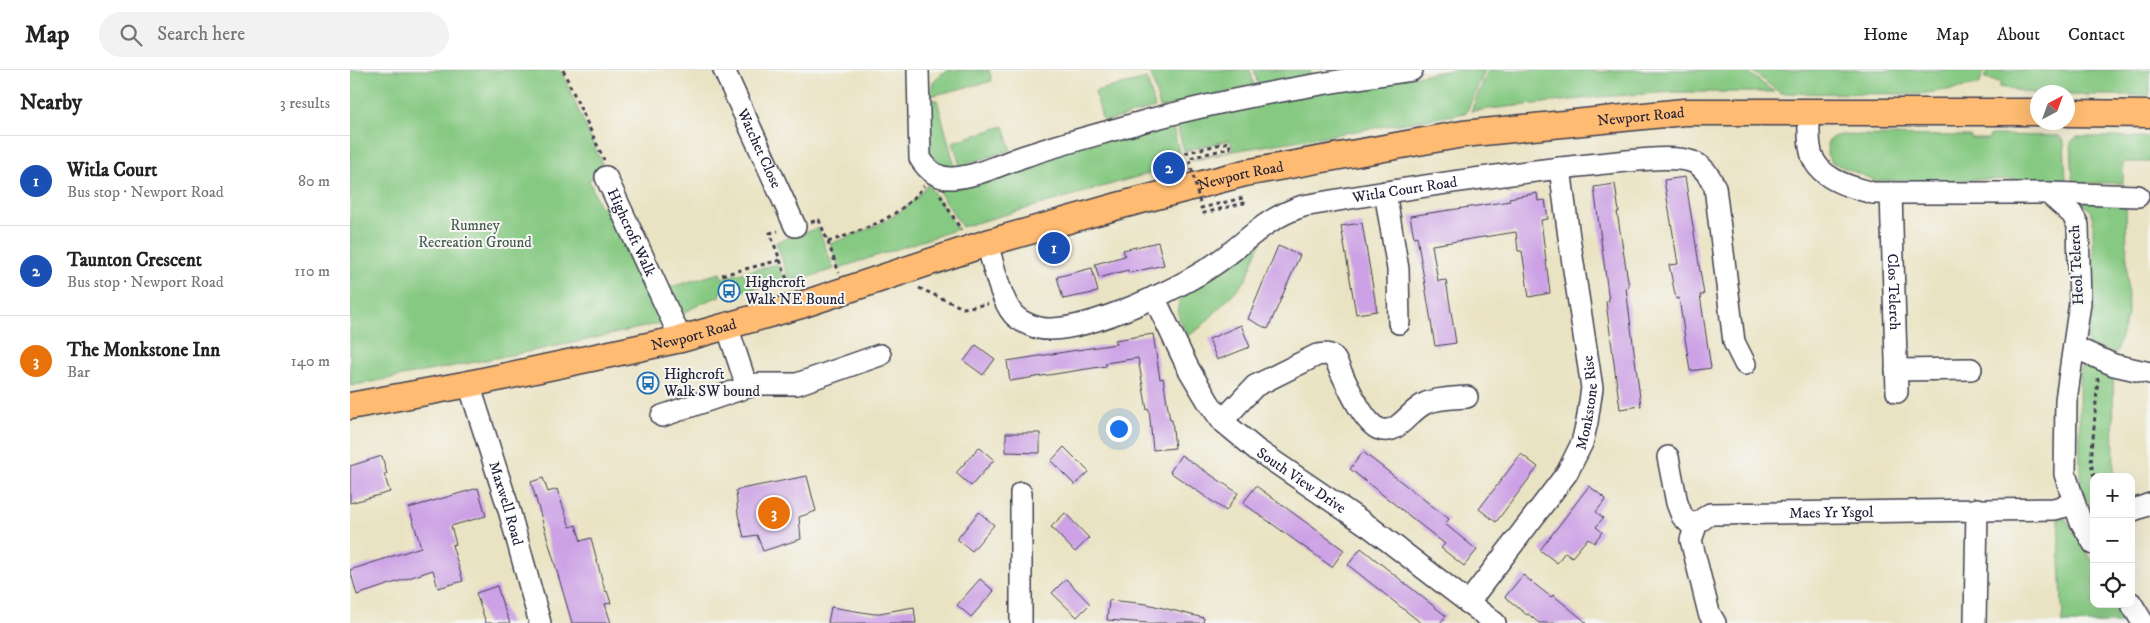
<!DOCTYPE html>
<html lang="en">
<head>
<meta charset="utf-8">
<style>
	:root { --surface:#fff; --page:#f2f2f2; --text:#222; --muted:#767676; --line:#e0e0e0; --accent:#1f6fb2 }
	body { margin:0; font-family:"IM FELL DW Pica",serif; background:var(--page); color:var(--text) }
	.controls { position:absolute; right:15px; bottom:15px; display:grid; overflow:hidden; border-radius:10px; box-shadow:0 5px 20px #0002 }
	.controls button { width:45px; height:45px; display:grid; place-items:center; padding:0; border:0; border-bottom:1px solid var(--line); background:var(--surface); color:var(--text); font:25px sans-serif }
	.compass { position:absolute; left:1680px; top:15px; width:45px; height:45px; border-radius:50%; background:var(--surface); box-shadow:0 5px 20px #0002; rotate:41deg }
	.you { position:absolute; left:768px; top:358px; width:18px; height:18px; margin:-12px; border:4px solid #fff; border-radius:50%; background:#1a73e8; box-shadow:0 0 0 8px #1a73e833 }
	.badge { display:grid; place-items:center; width:32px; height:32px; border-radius:50%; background:var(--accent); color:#fff; font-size:16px; font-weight:700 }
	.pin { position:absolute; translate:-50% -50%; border:2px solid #fff; box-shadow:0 1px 5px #0006 }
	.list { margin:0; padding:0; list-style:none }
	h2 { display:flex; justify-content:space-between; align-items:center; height:65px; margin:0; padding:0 20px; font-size:21px }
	h2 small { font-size:16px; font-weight:400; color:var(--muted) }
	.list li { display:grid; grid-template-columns:32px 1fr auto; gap:15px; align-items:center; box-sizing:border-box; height:90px; padding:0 20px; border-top:1px solid var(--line) }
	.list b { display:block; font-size:19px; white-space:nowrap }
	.list p { margin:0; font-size:16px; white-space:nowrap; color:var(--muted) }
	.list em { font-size:16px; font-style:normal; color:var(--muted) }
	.icon { flex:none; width:28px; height:28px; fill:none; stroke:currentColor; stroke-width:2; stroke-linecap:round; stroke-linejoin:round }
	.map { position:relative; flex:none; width:1800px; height:553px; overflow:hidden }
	header { display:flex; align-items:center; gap:30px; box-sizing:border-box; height:70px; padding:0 25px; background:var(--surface); border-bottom:1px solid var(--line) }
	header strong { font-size:24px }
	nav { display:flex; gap:28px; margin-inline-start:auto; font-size:18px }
	.search { width:350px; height:45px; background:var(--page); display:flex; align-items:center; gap:12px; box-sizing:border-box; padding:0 18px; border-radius:28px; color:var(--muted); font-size:19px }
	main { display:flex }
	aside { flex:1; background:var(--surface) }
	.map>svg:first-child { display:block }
</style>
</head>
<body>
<header>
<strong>Map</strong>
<div class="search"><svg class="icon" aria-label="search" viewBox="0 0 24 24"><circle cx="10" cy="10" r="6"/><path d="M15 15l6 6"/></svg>Search here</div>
<nav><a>Home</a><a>Map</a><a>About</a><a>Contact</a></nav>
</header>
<main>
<aside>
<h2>Nearby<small>3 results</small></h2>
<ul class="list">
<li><span class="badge" style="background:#1a4fb4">1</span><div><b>Witla Court</b><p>Bus stop · Newport Road</p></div><em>80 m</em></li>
<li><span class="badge" style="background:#1a4fb4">2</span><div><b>Taunton Crescent</b><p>Bus stop · Newport Road</p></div><em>110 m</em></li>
<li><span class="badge" style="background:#e8710a">3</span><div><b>The Monkstone Inn</b><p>Bar</p></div><em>140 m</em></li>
</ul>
</aside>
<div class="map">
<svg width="1800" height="553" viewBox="0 0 1800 553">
	<rect width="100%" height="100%" fill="#f6f6f2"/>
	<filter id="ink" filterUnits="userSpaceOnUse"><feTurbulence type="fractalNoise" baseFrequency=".02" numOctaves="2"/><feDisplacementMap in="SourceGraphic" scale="10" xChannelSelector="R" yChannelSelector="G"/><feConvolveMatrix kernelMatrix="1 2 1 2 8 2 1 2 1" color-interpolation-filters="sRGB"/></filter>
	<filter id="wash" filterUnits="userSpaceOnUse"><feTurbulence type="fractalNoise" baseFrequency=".0096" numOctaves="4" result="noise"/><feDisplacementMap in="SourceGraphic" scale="20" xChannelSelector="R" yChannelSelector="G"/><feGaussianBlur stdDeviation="1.12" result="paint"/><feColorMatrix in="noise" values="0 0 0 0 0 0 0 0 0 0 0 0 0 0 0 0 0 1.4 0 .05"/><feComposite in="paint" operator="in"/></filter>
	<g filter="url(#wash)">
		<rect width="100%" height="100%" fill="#eae3c3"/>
		<path fill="#86c982" stroke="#54765e" d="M0,0H208L212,3L253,96V104L239,110L250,137L261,133L316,252L218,274L0,316Z
			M600,0H639L642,11L580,26C581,13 587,4 600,0Z
			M800,0H900L904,16L810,38Z
			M904,0H960L961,6L908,15Z
			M1102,0H1135L1116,43L883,81L842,91V90L883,80L880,70L834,81L826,51L998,17Z
			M1138,0H1239L1251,2L1266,0H1395L1424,22H1324L1248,27L1121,41Z
			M1401,0H1635L1629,15L1570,24L1430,23Z
			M1638,0H1800V25H1718V22L1687,24L1650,17V12L1635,9Z
			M797,9L805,38L753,52L745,21Z
			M580,30H587L605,97C594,99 587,94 580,86Z
			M822,53L832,94L612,157L582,111Z
			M654,56L661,80L610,96L603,72Z
			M1492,65L1620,66L1622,69H1639L1640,65L1709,66L1714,72L1716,112L1685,109L1526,111L1481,92L1477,84L1478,71L1483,67Z
			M1726,67H1800V92H1773V113H1723L1721,72Z
			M578,114L608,159L489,198L480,174C508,163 537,154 560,134C567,128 573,120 578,114Z
			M1731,132H1776L1778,244L1766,283L1739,276L1737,266L1744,241L1743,150L1740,140Z
			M468,158L484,199L440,213L426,172Z
			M911,171L896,210L851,257L838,266C831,252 822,240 833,226L873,200Z
			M428,194L435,213L386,222L384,217L369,222L370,226L352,233L326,247L317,218L370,203L372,208Z
			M1736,292L1763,301L1764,407H1744V440L1734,426L1730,414L1729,300Z
			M1708,448H1715L1744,493V534H1770L1782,553H1713Z"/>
		<g id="blocks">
			<path fill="#cca1e5" d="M1335,107L1354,225H1350L1361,298L1340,301L1329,228L1326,229L1319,195L1328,194L1314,110Z
				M1265,114L1269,142H1267L1279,217L1276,218L1291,336L1270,339L1256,232L1259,231L1244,117Z
				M1187,123L1188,131L1195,130L1198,149L1191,150L1200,223L1179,227L1172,181H1168L1166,162L1082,175L1088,211L1096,210L1106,273L1085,276L1067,166L1064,167L1060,146L1160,131L1159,128Z
				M1012,153L1027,241L1006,244L991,156Z
				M808,172L814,195L779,203L778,200L749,208L745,194L775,186L773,180Z
				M928,176L950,185L918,259L898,249Z
				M742,198L748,222L713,229L707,207Z
				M891,255L900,277L867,290L859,269Z
				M803,264L810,309L813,308L820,350H822L825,378L803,380L799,339L797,340L788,288L756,293V296L660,311L657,291L766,274L765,270Z
				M626,275L645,289L633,305L614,291Z
				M656,363H690V383L656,382Z
				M629,377L644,390L621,416L606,403Z
				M714,377L739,402L725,415L701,391Z
				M1013,382L1099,449L1095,454L1127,480L1114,496L1091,478L1095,474L1000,399Z
				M1171,384L1188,397L1146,452L1129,439Z
				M831,385L888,423L876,441L820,402Z
				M32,386L37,404H34L40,422L0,433V396Z
				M457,406L466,441L449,447L451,469L413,481L407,465L394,467L388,445L386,420Z
				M193,408L198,422L207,419L220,457L226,455L231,471L241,468L255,521H257L261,533L255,534L261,553H222L181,412Z
				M906,416L994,480L982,497L893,433Z
				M1239,416L1256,429L1246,442L1253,448L1246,457L1252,462L1244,473L1238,468L1222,487L1215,482L1207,493L1190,480Z
				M128,418L136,446L101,456L106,474L102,475L113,511L88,518L83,500L7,525L0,500L71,477L59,438Z
				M629,442L644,455L622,481L607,469Z
				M715,443L739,468L725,482L701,457Z
				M1011,478L1096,546L1090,553H1071L998,495Z
				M1173,505L1201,527L1203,525L1237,553H1189L1178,544L1177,545L1155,527Z
				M630,509L644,521L621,547L607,535Z
				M716,509L740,534L727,547L702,523Z
				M147,516L153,536L160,553H136L126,523Z
				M759,530L797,534L854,548L853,553H798L757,550Z
				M481,537L524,544L564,537L566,553H478Z"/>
		</g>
	</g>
	<g filter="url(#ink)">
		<use href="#blocks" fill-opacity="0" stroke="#403f4f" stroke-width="1"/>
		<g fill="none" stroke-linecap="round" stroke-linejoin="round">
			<g stroke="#403f4f" stroke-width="24">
				<g id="minor">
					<path id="s1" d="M374,0L445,156"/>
					<path d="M568,0L570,88C578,101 588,109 603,108C626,107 654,93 675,86C710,74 746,65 781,55C872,29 968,13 1062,0"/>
					<path d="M1459,43C1459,56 1458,70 1461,82C1467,109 1500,117 1523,123H1698L1722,144L1728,155L1730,233L1716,330L1715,404L1730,450L1744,474"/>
					<path id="s2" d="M256,107L331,269"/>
					<path d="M1035,122L1048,199L1049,253"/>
					<path id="s3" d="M1541,123L1547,322"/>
					<path d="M1698,123L1788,126"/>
					<path id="s4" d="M637,173C643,193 650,228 663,244C671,253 689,260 701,259C744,258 826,220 862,196C897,173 911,150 953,136C1051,119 1149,104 1248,94C1271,92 1323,84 1343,92C1354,96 1360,107 1365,117L1384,272L1395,294"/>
					<path id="s5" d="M804,227L838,298L859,333L872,351L907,380L1020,457L1145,553"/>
					<path d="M377,256L397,317"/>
					<path d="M1724,277L1764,295L1800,303"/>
					<path d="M1546,300L1621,299"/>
					<path id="s6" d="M119,314L159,440L190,553"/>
					<path d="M312,346L397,317L408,314H447L530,285"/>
					<path d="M872,351L905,316L967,285C973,284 980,283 984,288C987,292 989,298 991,302C998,317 1014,353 1029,359C1048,366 1058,341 1076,333C1088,328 1104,328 1117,327"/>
					<path d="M1318,387L1327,433L1332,446L1344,458"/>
					<path d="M1781,441L1800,434"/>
					<path id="s7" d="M1118,533L1217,403L1232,373L1237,352L1242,318L1219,167L1210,98"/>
					<path d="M1781,533L1793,553"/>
					<path d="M671,553V423"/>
					<path id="s8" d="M1365,553L1359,543L1341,470L1347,453L1360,444L1704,439L1724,434"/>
					<path d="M1625,553L1627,439"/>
				</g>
			</g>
			<g stroke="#403f4f" stroke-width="29">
				<g id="major">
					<path d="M1718,43L1800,44"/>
					<path id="s9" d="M0,336L119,314L331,269L451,235L637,173L768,136L895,103L1113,64L1334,42H1688"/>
				</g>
			</g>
			<path stroke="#403f4f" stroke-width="3" stroke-dasharray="4 4" stroke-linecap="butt" d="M213,0L254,90
				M590,125L611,160
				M461,152L469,150L478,172C517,158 547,150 574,116
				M478,172L489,203
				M430,190L440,218
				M372,205L430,190L420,163L428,161
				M569,218L613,238L638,234
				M1744,407L1741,393L1748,308"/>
			<use href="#minor" stroke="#fff" stroke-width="21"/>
			<use href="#major" stroke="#febb71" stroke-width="26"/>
			<path stroke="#403f4f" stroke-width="3" stroke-dasharray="4 4" stroke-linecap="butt" d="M835,83L879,72L880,78L839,88L851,138L893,128L894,133L850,144"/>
		</g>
	</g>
	<defs>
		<g id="bus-ring" transform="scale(1.125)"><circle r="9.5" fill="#f6f6f2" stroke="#1f6fb2" stroke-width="1.5"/><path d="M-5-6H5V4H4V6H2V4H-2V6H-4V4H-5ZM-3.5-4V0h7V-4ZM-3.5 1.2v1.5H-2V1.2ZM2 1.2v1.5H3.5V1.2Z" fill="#1f6fb2"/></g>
	</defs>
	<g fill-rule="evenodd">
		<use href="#bus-ring" x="379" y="221"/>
		<use href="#bus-ring" x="298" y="313"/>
	</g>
	<g text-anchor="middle" stroke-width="4" stroke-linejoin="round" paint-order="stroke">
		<g font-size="15" fill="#22223b" stroke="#f6f6f2">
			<text dy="5" stroke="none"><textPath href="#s9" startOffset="1326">Newport Road</textPath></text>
			<text dy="5" stroke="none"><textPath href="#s1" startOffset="86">Watchet Close</textPath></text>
			<text dy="5" stroke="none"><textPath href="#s9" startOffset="921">Newport Road</textPath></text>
			<text dy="5" stroke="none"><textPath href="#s4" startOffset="505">Witla Court Road</textPath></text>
			<text dy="5" stroke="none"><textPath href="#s2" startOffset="61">Highcroft Walk</textPath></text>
			<text transform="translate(1726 195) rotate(-93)" y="5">Heol Telerch</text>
			<text dy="5" stroke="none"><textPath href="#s3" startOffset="99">Clos Telerch</textPath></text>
			<text dy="5" stroke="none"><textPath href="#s9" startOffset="351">Newport Road</textPath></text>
			<text dy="5" stroke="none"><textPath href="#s7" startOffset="238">Monkstone Rise</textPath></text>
			<text dy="5" stroke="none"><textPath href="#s5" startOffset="241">South View Drive</textPath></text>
			<text dy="5" stroke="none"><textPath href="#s6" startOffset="125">Maxwell Road</textPath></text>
			<text dy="5" stroke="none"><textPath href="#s8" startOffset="242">Maes Yr Ysgol</textPath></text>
		</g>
		<g font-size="15" fill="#455c54" stroke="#f6f6f2">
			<text x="125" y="160">Rumney<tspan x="125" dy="17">Recreation Ground</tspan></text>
		</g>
		<g font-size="15" fill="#22223b" stroke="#f6f6f2" text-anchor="start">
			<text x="395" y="217">Highcroft<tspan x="395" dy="17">Walk NE Bound</tspan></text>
			<text x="314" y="309">Highcroft<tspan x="314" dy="17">Walk SW bound</tspan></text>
		</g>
	</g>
</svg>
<div class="controls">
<button>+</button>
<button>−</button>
<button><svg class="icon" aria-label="locate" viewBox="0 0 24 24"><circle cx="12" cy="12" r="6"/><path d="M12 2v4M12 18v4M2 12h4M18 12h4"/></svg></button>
</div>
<svg class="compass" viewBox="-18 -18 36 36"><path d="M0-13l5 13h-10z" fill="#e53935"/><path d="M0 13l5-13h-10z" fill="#767676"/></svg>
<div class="you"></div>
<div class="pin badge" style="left:704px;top:178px;background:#1a4fb4">1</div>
<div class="pin badge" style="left:819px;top:98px;background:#1a4fb4">2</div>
<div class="pin badge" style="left:424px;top:443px;background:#e8710a">3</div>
</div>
</main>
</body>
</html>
